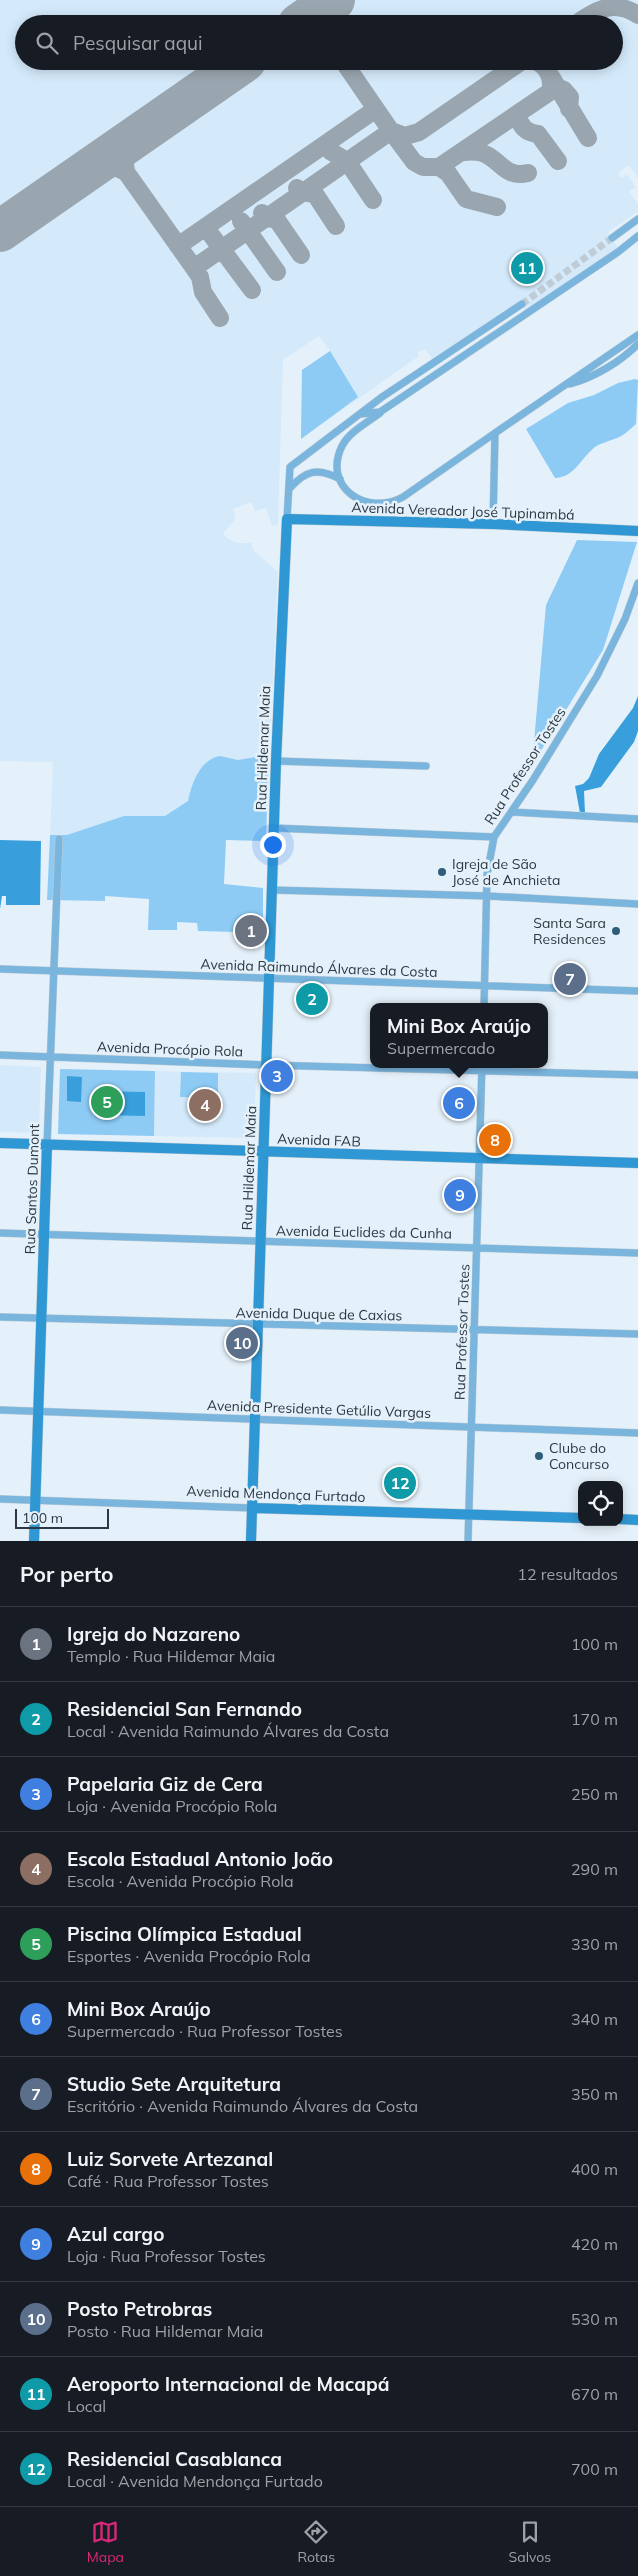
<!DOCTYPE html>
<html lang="pt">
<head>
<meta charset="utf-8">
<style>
	:root { --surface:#171b24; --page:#242831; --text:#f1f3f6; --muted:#9ea1a6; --line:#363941; --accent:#db2777 }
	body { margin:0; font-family:Mulish,sans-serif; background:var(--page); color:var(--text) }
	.controls { position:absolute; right:15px; bottom:15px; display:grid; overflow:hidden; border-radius:10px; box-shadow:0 2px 12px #0003 }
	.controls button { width:45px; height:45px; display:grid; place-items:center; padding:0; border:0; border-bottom:1px solid var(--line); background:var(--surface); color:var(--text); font:25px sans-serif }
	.scale { position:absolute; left:15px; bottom:12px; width:94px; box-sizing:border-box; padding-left:5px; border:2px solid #2d3942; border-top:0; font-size:14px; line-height:18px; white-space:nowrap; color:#2d3942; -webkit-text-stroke:4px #e5f1fa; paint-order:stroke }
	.you { position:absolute; left:272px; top:844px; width:18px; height:18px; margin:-12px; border:4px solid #fff; border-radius:50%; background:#1a73e8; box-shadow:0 0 0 8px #1a73e833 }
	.badge { display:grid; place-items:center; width:32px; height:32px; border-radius:50%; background:var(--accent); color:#fff; font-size:16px; font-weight:700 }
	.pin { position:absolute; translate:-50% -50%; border:2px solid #fff; box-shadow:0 1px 5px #0006 }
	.popup { position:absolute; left:370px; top:1003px; width:178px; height:65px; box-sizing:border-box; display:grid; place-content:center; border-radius:10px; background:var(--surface); filter:drop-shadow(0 1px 4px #0005); font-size:16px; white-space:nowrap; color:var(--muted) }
	.popup b { font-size:19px; color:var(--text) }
	.popup::after { content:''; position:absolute; left:50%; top:100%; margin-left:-10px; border:10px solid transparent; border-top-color:var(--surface) }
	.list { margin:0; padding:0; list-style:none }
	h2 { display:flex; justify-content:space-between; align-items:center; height:65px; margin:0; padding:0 20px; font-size:21px }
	h2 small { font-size:16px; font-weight:400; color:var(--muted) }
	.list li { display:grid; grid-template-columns:32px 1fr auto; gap:15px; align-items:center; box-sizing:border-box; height:75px; padding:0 20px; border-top:1px solid var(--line) }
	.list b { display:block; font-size:19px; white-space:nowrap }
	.list p { margin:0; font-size:16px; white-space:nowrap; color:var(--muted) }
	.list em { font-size:16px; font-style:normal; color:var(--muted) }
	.icon { flex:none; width:28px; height:28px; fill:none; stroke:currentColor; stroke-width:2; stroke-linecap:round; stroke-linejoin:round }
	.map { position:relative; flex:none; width:638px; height:1541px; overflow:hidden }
	.search { position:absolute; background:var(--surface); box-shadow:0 2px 12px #0003; left:15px; right:15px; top:15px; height:55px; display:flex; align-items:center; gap:12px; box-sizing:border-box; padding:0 18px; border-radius:28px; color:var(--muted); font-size:19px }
	.sheet { height:965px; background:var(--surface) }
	nav { display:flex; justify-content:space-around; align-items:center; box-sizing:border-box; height:70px; border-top:1px solid var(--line); background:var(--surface); font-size:14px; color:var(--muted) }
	nav a { display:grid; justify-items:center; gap:2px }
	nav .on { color:var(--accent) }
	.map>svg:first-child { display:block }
</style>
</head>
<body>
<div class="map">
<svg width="638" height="1541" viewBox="0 0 638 1541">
	<rect width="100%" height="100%" fill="#e5f1fa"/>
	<path fill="#d4eafb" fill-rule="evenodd" d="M0,0H638V178L629,165L618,173L621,178L627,174L636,187L629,192L638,204V212L608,232L619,249L527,312L520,302L434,361L425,349L417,353L419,356L301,439L302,370L330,351L319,336L283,360L278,525L272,526L266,508L255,511L251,502L233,509L236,518L223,534L228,539L239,543H251L254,551L278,572L266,841L50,835L53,762L0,761ZM24,24H614V61H24Z
		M0,1065L41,1067L39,1133L0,1132Z
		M155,1071L256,1073L254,1138L154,1136Z"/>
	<path fill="#8dcbf5" d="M330,351L358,397L301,439L302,370Z
		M635,379L638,380L636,424C630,429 625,435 617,438C610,441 601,443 595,447C581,458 574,478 555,478L526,429L568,403L594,395L618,383Z
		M577,540L637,542L603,650L532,765L546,605Z
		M220,756L238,760L256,757L268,764L266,841L226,840L224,884L263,888V919L238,918L237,932L198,931L197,923L177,922V930H148L149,899L105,896V901L47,900L50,835H67L124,816H165L188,801C191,785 200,759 220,756Z
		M60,1069L155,1071L154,1136L58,1134Z
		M181,1072L218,1073V1098L180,1097Z"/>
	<path fill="#399fdc" d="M638,696V731L634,742L601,787L584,791L585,813H580L575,786L583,784L589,778L599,754L633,708Z
		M0,840L41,841L40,905H6V896H2L0,909Z
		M67,1076L82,1077L81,1102L67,1101Z
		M97,1091L145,1092V1116L97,1115Z"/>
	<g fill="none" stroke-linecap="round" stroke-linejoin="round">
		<path stroke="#9aa6af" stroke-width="18" d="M323,24L327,9L334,0
			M576,24C598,8 615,0 638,15
			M343,61L391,131L405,136L419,132L522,61
			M534,61C545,64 551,74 551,85
			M550,75L588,138
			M518,114C519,126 526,133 538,134L558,161
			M391,131L414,162L423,167H439L557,87L564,90L570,97L569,109
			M328,143L330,151L347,161L373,200
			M464,152C472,151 480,151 487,155C503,164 507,178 528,173
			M439,167L448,173L466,199L497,207
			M91,168L108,164L126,172L194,268L200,277L203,292L220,318
			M126,172C124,158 123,150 133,139
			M297,188L302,192L315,194L336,226
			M262,213L268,218L277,220L301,255
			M241,221L277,272
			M202,230L209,232L252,290
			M178,246L376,109
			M194,268L391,131"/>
		<path stroke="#9aa6af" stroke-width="42" d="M299,24L334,0
			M0,231L245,61"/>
		<path stroke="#c0ccd5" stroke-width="7" stroke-dasharray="7 3.5" stroke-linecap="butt" d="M522,304L612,238"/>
		<g stroke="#c0ccd5" stroke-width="8">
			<path id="street" d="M612,238L638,219
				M570,384C595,377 620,362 638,344
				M380,413C368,422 349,432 342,446C322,487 366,517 403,497L495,433
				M361,414L380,412L618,252L638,236
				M289,489C306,470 318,467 340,479
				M287,519L290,467L382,397L522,304
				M493,524L495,433L638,335
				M276,761L426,766
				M512,812L638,819
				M274,828L494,837
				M272,890L488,896L638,904
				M0,969L638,991
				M484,1007L487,875L494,837L533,780L597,676L625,619L638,583
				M0,1055L266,1065L638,1075
				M47,1145L59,839
				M0,1233L638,1253
				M0,1317L638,1334
				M0,1410L638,1433
				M0,1499L252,1508
				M468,1541L482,1064"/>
		</g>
		<g stroke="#c0ccd5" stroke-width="11">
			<path id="secondary" d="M0,1143L638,1163
				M252,1508L582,1518
				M619,1519L638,1520
				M34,1541L47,1145
				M251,1541L276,761L287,519L493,524L638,531"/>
		</g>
		<use href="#street" stroke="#7ab5de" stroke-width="7"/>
		<use href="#secondary" stroke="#2f97d3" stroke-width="10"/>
	</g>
	<g fill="#2e5d7c" stroke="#e5f1fa" stroke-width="2">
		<circle cx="442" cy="872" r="5"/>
		<circle cx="616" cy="931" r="5"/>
		<circle cx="539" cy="1456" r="5"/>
	</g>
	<g text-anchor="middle" stroke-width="5" stroke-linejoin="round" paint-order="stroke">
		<g font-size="14" fill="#2d3942" stroke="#e5f1fa">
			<text transform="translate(463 511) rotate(2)" y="5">Avenida Vereador José Tupinambá</text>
			<text transform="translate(263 748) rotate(-88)" y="5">Rua Hildemar Maia</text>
			<text transform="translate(525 766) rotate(-57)" y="5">Rua Professor Tostes</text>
			<text transform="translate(319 968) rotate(2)" y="5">Avenida Raimundo Álvares da Costa</text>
			<text transform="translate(170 1049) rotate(2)" y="5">Avenida Procópio Rola</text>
			<text transform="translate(319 1140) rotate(2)" y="5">Avenida FAB</text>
			<text transform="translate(249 1168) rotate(-88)" y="5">Rua Hildemar Maia</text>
			<text transform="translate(32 1189) rotate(-88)" y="5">Rua Santos Dumont</text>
			<text transform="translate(364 1232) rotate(1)" y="5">Avenida Euclides da Cunha</text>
			<text transform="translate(319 1314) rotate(1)" y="5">Avenida Duque de Caxias</text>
			<text transform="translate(462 1332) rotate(-88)" y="5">Rua Professor Tostes</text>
			<text transform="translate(319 1409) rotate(2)" y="5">Avenida Presidente Getúlio Vargas</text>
			<text transform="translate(276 1494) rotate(2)" y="5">Avenida Mendonça Furtado</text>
		</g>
		<g font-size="14" fill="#2d3942" stroke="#e5f1fa" text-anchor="start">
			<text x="452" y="869">Igreja de São<tspan x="452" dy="16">José de Anchieta</tspan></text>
			<text x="606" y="928" text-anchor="end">Santa Sara<tspan x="606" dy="16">Residences</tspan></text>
			<text x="549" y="1453">Clube do<tspan x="549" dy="16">Concurso</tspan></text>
		</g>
	</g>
</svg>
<div class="controls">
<button><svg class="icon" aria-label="locate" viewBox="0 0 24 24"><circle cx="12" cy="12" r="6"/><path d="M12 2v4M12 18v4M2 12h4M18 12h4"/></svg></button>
</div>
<div class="scale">100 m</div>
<div class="you"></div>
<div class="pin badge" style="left:251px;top:931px;background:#6b7280">1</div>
<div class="pin badge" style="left:312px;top:999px;background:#0f9aa8">2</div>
<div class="pin badge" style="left:277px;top:1076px;background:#3f7fe0">3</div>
<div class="pin badge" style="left:205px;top:1105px;background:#8d6e63">4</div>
<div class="pin badge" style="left:107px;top:1102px;background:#2e9e5b">5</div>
<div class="pin badge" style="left:459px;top:1103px;background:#3f7fe0">6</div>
<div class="popup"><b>Mini Box Araújo</b>Supermercado</div>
<div class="pin badge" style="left:570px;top:979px;background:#5c6f8a">7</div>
<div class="pin badge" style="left:495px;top:1140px;background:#e8710a">8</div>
<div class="pin badge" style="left:460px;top:1195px;background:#3f7fe0">9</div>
<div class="pin badge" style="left:242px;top:1343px;background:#5c6f8a">10</div>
<div class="pin badge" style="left:527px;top:268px;background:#0f9aa8">11</div>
<div class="pin badge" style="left:400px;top:1483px;background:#0f9aa8">12</div>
<div class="search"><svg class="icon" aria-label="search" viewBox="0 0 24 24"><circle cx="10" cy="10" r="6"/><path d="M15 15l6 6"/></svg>Pesquisar aqui</div>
</div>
<section class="sheet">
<h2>Por perto<small>12 resultados</small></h2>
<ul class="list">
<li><span class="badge" style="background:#6b7280">1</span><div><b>Igreja do Nazareno</b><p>Templo · Rua Hildemar Maia</p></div><em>100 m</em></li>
<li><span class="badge" style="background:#0f9aa8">2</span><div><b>Residencial San Fernando</b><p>Local · Avenida Raimundo Álvares da Costa</p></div><em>170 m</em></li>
<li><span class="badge" style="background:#3f7fe0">3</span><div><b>Papelaria Giz de Cera</b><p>Loja · Avenida Procópio Rola</p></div><em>250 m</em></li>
<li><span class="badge" style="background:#8d6e63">4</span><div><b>Escola Estadual Antonio João</b><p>Escola · Avenida Procópio Rola</p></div><em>290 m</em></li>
<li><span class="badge" style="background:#2e9e5b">5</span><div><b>Piscina Olímpica Estadual</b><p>Esportes · Avenida Procópio Rola</p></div><em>330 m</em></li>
<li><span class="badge" style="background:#3f7fe0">6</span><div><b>Mini Box Araújo</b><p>Supermercado · Rua Professor Tostes</p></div><em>340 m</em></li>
<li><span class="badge" style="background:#5c6f8a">7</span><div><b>Studio Sete Arquitetura</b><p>Escritório · Avenida Raimundo Álvares da Costa</p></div><em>350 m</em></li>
<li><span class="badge" style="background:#e8710a">8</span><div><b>Luiz Sorvete Artezanal</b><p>Café · Rua Professor Tostes</p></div><em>400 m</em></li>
<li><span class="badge" style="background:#3f7fe0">9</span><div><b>Azul cargo</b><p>Loja · Rua Professor Tostes</p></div><em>420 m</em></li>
<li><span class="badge" style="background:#5c6f8a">10</span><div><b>Posto Petrobras</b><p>Posto · Rua Hildemar Maia</p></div><em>530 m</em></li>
<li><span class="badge" style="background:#0f9aa8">11</span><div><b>Aeroporto Internacional de Macapá</b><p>Local</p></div><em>670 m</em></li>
<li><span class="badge" style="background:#0f9aa8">12</span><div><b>Residencial Casablanca</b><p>Local · Avenida Mendonça Furtado</p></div><em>700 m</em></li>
</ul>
</section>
<nav>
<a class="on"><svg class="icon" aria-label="map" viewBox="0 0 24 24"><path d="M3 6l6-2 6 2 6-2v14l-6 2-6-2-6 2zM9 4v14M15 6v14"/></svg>Mapa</a>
<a><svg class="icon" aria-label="directions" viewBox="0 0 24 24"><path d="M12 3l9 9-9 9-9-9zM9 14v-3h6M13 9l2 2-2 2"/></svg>Rotas</a>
<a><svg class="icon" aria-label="saved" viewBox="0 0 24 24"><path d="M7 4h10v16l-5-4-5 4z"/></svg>Salvos</a>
</nav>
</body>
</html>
